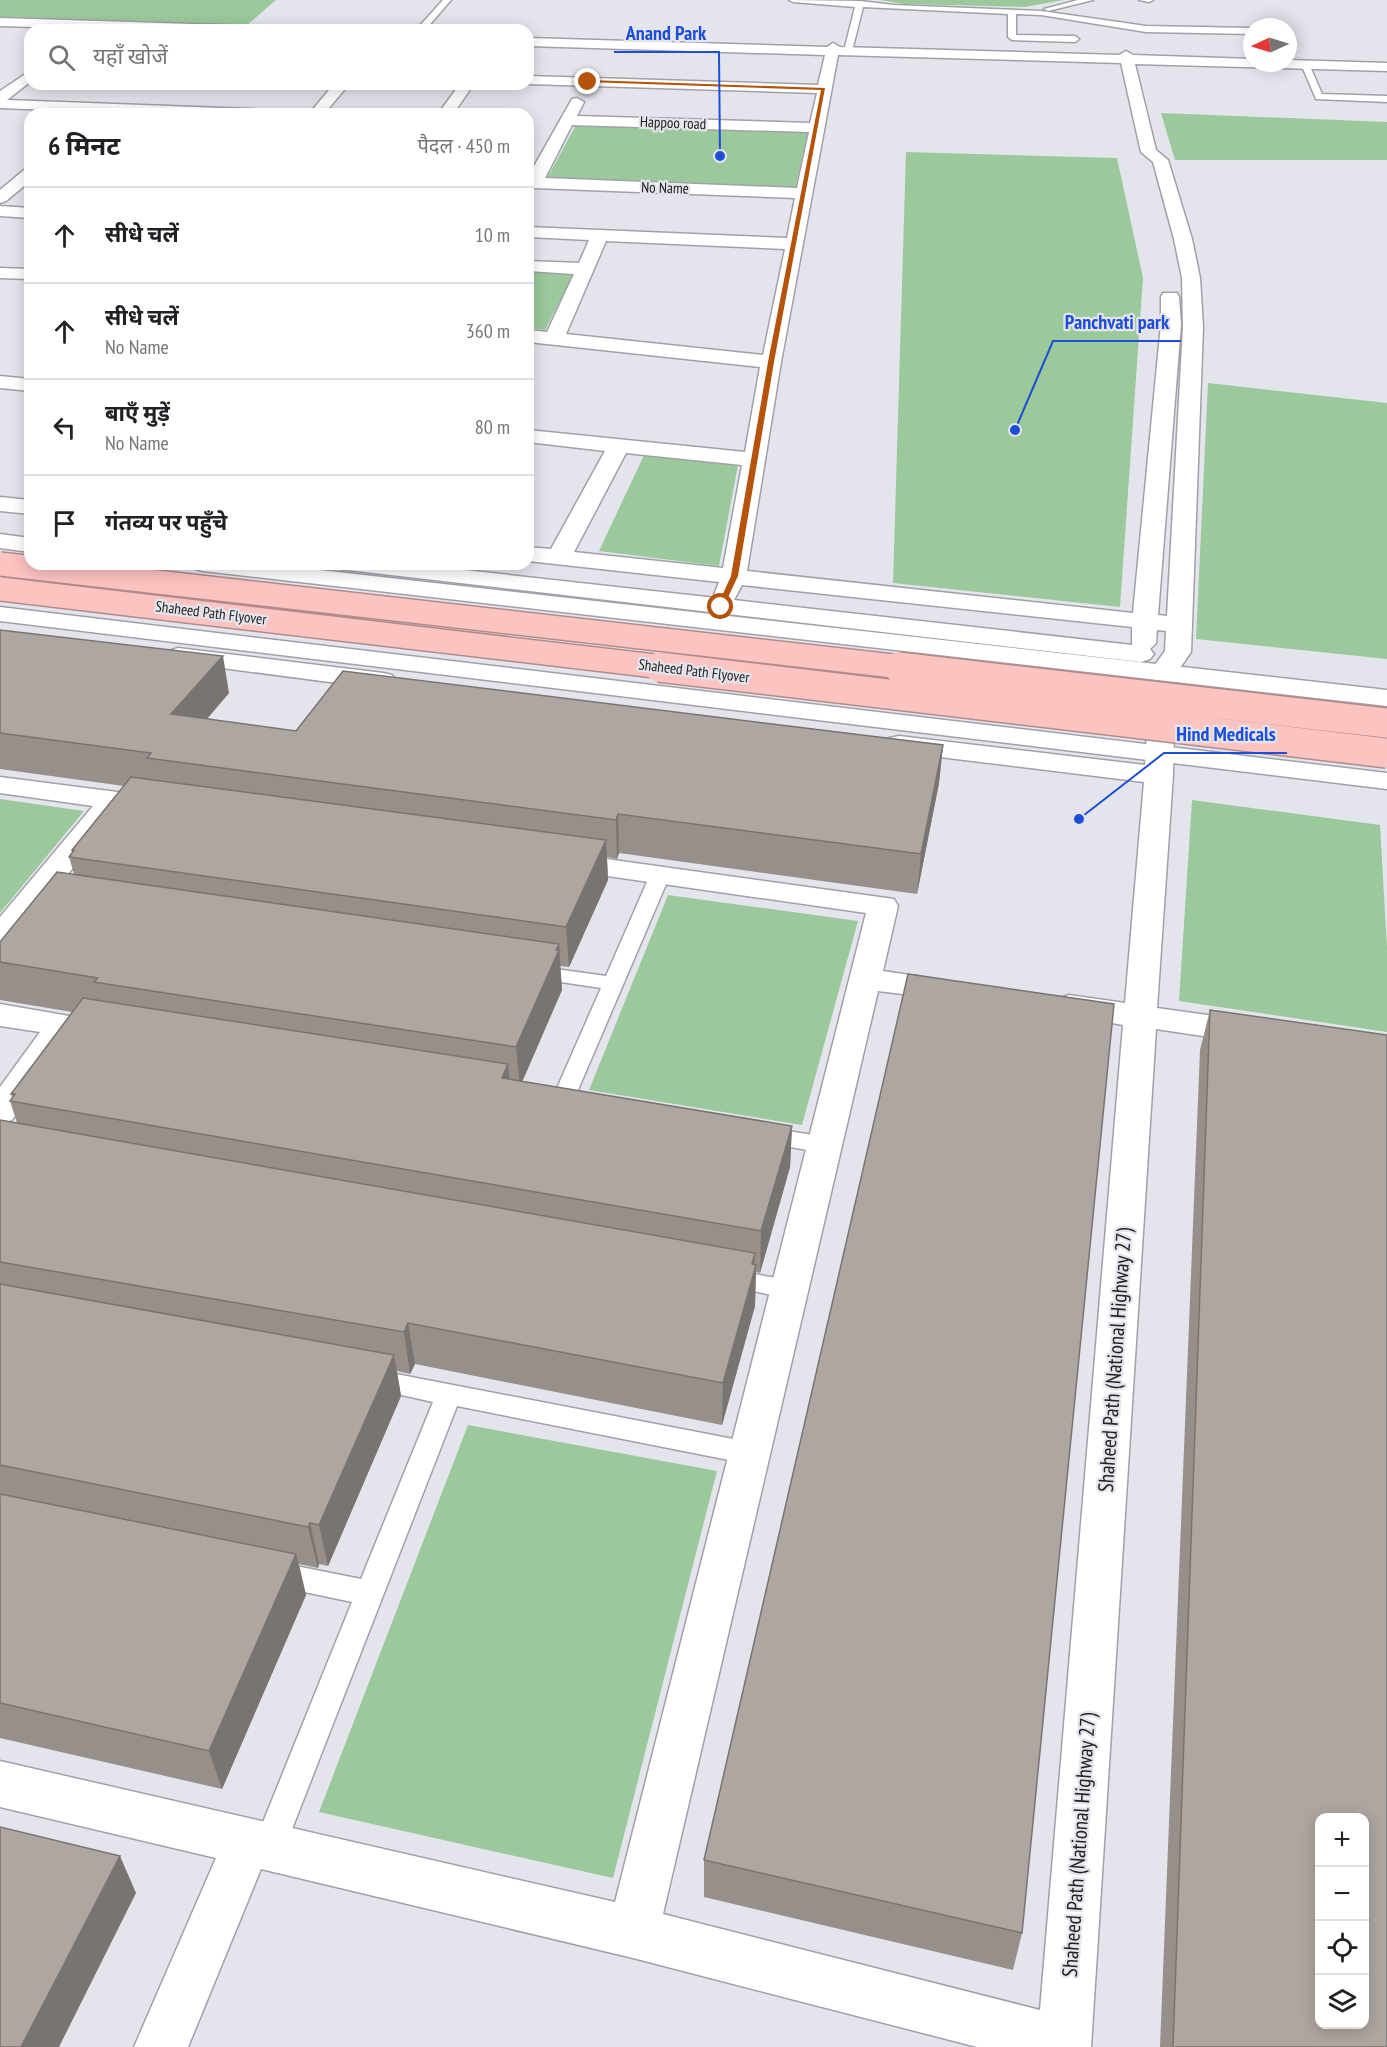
<!DOCTYPE html>
<html lang="hi">
<head>
<meta charset="utf-8">
<style>
	:root { --surface:#fff; --page:#f6f6f6; --text:#202124; --muted:#757577; --line:#e0e0e0 }
	body { margin:0; font-family:"PT Sans Narrow","Noto Sans Devanagari",sans-serif; background:var(--page); color:var(--text) }
	.controls { position:absolute; right:18px; bottom:18px; display:grid; overflow:hidden; border-radius:12px; box-shadow:0 3px 15px #0003 }
	.controls button { width:54px; height:54px; display:grid; place-items:center; padding:0; border:0; border-bottom:2px solid var(--line); background:var(--surface); color:var(--text); font:30px sans-serif }
	.compass { position:absolute; left:1243px; top:18px; width:54px; height:54px; border-radius:50%; background:var(--surface); box-shadow:0 3px 15px #0003; rotate:266deg }
	.stop { position:absolute; width:18px; height:18px; margin:-14px; border:4px solid #b45309; border-radius:50%; background:#fff }
	.stop.end { background:#b45309; border-color:#fff; box-shadow:0 2px 6px #0008 }
	.list { margin:0; padding:0; list-style:none }
	h2 { display:flex; justify-content:space-between; align-items:center; height:78px; margin:0; padding:0 24px; font-size:26px }
	h2 small { font-size:20px; font-weight:400; color:var(--muted) }
	.list li { display:grid; grid-template-columns:39px 1fr auto; gap:18px; align-items:center; box-sizing:border-box; height:96px; padding:0 24px; border-top:2px solid var(--line) }
	.list b { display:block; font-size:22px; white-space:nowrap }
	.list p { margin:0; font-size:20px; white-space:nowrap; color:var(--muted) }
	.list em { font-size:20px; font-style:normal; color:var(--muted) }
	.icon { flex:none; width:33px; height:33px; fill:none; stroke:currentColor; stroke-width:2; stroke-linecap:round; stroke-linejoin:round }
	.map { position:relative; flex:none; width:1387px; height:2047px; overflow:hidden }
	.search { position:absolute; background:var(--surface); box-shadow:0 3px 15px #0003; left:24px; top:24px; width:510px; height:66px; display:flex; align-items:center; gap:15px; box-sizing:border-box; padding:0 21px; border-radius:18px; color:var(--muted); font-size:22px }
	.panel { position:absolute; background:var(--surface); box-shadow:0 3px 15px #0003; left:24px; top:108px; width:510px; height:462px; border-radius:18px }
	.map>svg:first-child { display:block }
</style>
</head>
<body>
<div class="map">
<svg width="1387" height="2047" viewBox="0 0 1387 2047">
	<rect width="100%" height="100%" fill="#e4e4ed"/>
	<path fill="#9bc99b" d="M0,0H276L246,26L0,19Z
		M880,0H1064L1024,7L904,4Z
		M1161,113L1387,122V160H1175Z
		M577,123L808,132L795,190L546,180Z
		M906,152L1117,158L1143,278L1120,607L893,583Z
		M528,271L574,273L545,330L528,328Z
		M1208,383L1387,403V659L1196,639Z
		M645,453L738,465L719,566L599,551Z
		M0,799L84,811L0,913Z
		M1192,800L1380,825L1387,948V1032L1179,1001Z
		M668,895L858,921L802,1125L589,1090Z
		M468,1425L717,1471L613,1878L319,1812Z"/>
	<g fill="none" stroke-linecap="round" stroke-linejoin="round">
		<g stroke="#a1a0a9" stroke-width="3">
			<path id="lane" d="M443,0H451L425,30H416Z
				M789,0L860,1L894,5L1041,11L1146,26L1252,28V34L1146,32L1041,15L1016,14V35L1075,36L1079,39L1075,42L1012,40L1008,37V14L863,7L852,51L848,54L844,51L855,7L793,2Z
				M1078,0H1093L1048,11L1044,9Z
				M1139,0H1153L1149,2Z
				M1302,62L1309,64L1322,94L1387,96V102L1316,99L1301,64Z
				M660,869L667,871L670,875L572,1104L569,1109L561,1112L553,1109L550,1104L601,988L534,978L527,977L524,972L527,967L534,966L606,976L650,875L653,871Z
				M763,1127L825,1137L833,1139L836,1145L833,1151L825,1153L755,1141L752,1135L755,1129Z
				M730,1270L788,1280L797,1282L800,1289L797,1296L788,1298L721,1285L718,1279L721,1273Z
				M370,1369L749,1442L758,1445L762,1453L758,1461L749,1464L457,1406L285,1847L280,1858L269,1862L258,1858L253,1847L352,1602L276,1586L266,1583L262,1574L266,1565L276,1562L361,1579L433,1402L361,1386L357,1379L361,1372Z"/>
		</g>
		<g stroke="#a1a0a9" stroke-width="3">
			<path id="street" d="M0,18L260,26L267,30H133L0,26Z
				M528,38L827,47L833,43L840,47L1119,55L1126,51L1133,55L1252,59V63H1288V60L1387,63V71L1135,64L1156,150L1168,160L1192,239L1200,278L1203,327L1191,652C1180,667 1173,684 1153,679L1149,673L1165,651L1166,631L1157,630L1156,643L1150,649L1154,654L1150,659L1141,662L339,569L335,564H410L716,598L714,595L719,582L528,561V547L551,549L605,451L528,442V430L745,452L760,367L528,342V330L547,332L574,274L528,271V261L579,263L589,240L528,237V227L787,238L795,198L534,188L528,187V177L572,99L577,98L584,102L577,116L810,123L817,93L528,84V76L818,85L825,55L528,46ZM838,55L1121,63L1141,152L1153,162L1174,239L1182,278L1183,327L1167,616L1158,615L1181,324L1179,297L1177,293H1163L1161,297V324L1133,613L747,571L781,362ZM572,125L809,132L797,188L545,178ZM606,241L785,249L763,355L566,334ZM626,453L742,465L723,568L574,552ZM742,585L1132,627V645L734,600Z
				M30,71V82L7,100L275,110L282,114H154L0,108V91Z
				M334,84H349L324,114H309Z
				M460,84H474L453,114H438Z
				M30,168V181L6,201L0,203V190L24,170Z
				M0,206L30,208V218L0,216Z
				M0,268L30,269V279L0,278Z
				M0,376L30,379V391L0,388Z
				M0,497L30,500V514L0,511Z
				M178,648L383,673L392,675L396,681L392,687L383,689L169,661L165,656L169,651Z
				M1162,688L1171,690L1175,696L1173,775L1157,1008L1250,1021L1262,1024L1267,1032L1262,1040L1250,1043L1156,1029L1091,2047H977L633,1958L261,1869L188,2047H134L216,1858L0,1807V1761L615,1902L866,913L552,868L548,862L552,856L563,853L894,899L898,906L883,971L961,983L966,990L961,997L950,1000L878,991L663,1914L1040,2010L1123,1025L1057,1013L1053,1006L1057,999L1069,995L1125,1003L1144,782L899,752L889,750L885,744L889,738L899,736L1145,765L1149,696L1153,690Z
				M0,777L156,797L166,800L170,806L166,812L156,815L120,810L11,944L0,947V917L93,806L0,793Z
				M0,1004L75,1017L80,1025L12,1120L0,1124V1087L40,1032L0,1026Z"/>
		</g>
		<g stroke="#a1a0a9" stroke-width="3">
			<path id="secondary" d="M0,534L30,538V552L0,548Z
				M191,564H266L1387,690V706L203,571L195,569Z
				M0,607L1387,773V789L0,621Z"/>
		</g>
		<use href="#lane" fill="#fff" fill-rule="evenodd"/>
		<use href="#street" fill="#fff" fill-rule="evenodd"/>
		<use href="#secondary" fill="#fff" fill-rule="evenodd"/>
		<g stroke="#b08b8a" stroke-width="26" stroke-linecap="butt">
			<path id="highway-bridge-far1" d="M0,564L911,668
				M0,589L672,668"/>
		</g>
		<g stroke="#b08b8a" stroke-width="32" stroke-linecap="butt">
			<path id="highway-bridge" d="M659,667L1387,753
				M898,667L1387,723"/>
		</g>
		<use href="#highway-bridge-far1" stroke="#fcc4c1" stroke-width="23"/>
		<use href="#highway-bridge" stroke="#fcc4c1" stroke-width="29"/>
	</g>
	<path fill="#968f8a" d="M0,630L229,693L207,719L296,731L943,745L939,783L917,894L619,853L617,859L607,857L608,880L569,967L560,966L562,990L522,1081L792,1126L790,1167L760,1273L756,1272L755,1306L722,1425L415,1364L410,1374L397,1371L401,1396L328,1566L319,1564L318,1568L299,1564L306,1595L222,1789L0,1738V1120L17,1123L10,1101L12,1097L11,1094L72,1012L0,1000V942L74,874L69,857L73,853L72,850L124,786L0,769Z
		M1210,1010L1387,2047H1160L1200,1050Z
		M704,1860L1022,1933L1013,1970L704,1897Z"/>
	<path fill="#7a7471" d="M223,656L229,693L179,751L171,714Z
		M943,745L939,783L917,894L921,854Z
		M618,814L619,853L617,859L616,820Z
		M606,840L608,880L569,967L566,927Z
		M559,944L562,990L520,1087L516,1047Z
		M508,1064L512,1105L502,1078Z
		M792,1126L790,1167L760,1273L761,1231Z
		M755,1253L754,1272L756,1265L755,1306L722,1425L723,1383Z
		M408,1323L415,1364L410,1374L404,1332Z
		M394,1355L401,1396L328,1566L319,1525Z
		M310,1523L319,1564L318,1568L308,1527Z
		M296,1554L306,1595L222,1789L209,1751Z
		M120,1856L136,1893L59,2047H21Z"/>
	<path fill="#aea6a1" stroke="#7a7471" stroke-width="1.5" fill-rule="evenodd" d="M0,630L223,656L171,714L296,731L343,671L943,745L921,854L618,814L616,820L147,758L151,753L0,733Z
		M131,777L606,840L566,927L69,857L74,850H72Z
		M57,872L559,944L556,950H559L516,1047L94,982L98,978L0,962V942Z
		M908,974L1114,1004L1022,1933L704,1860Z
		M83,998L508,1064L502,1078L792,1126L761,1231L10,1101L15,1094H11Z
		M1210,1010L1387,1035V2047H1173ZM1320,1818H1365V2025H1320Z
		M0,1120L755,1253L752,1264L756,1265L723,1383L408,1323L404,1332L0,1262Z
		M0,1284L394,1355L319,1525L310,1523L308,1527L0,1465Z
		M0,1494L296,1554L209,1751L0,1703Z
		M0,1827L120,1856L21,2047H0Z"/>
	<path fill="#b45309" d="M588,80L825,88L774,362L738,576L723,608L717,607L731,576L768,362L821,90L586,82Z"/>
	<g text-anchor="middle" stroke-width="4.5" stroke-linejoin="round" paint-order="stroke">
		<g font-size="15" fill="#222225" stroke="#e4e4ed">
			<text transform="translate(673 123) rotate(2)" y="5">Happoo road</text>
			<text transform="translate(665 188) rotate(2)" y="5">No Name</text>
			<text transform="translate(211 613) rotate(7)" y="5">Shaheed Path Flyover</text>
			<text transform="translate(694 671) rotate(7)" y="5">Shaheed Path Flyover</text>
		</g>
		<g font-size="21" fill="#222225" stroke="#e4e4ed">
			<text transform="translate(1115 1360) rotate(-86)" y="7">Shaheed Path (National Highway 27)</text>
			<text transform="translate(1079 1845) rotate(-86)" y="7">Shaheed Path (National Highway 27)</text>
		</g>
	</g>
	<path fill="none" stroke="#1d4ed8" stroke-width="2" d="M720 156L719 52H614M1015 430L1053 341H1181M1079 819L1164 753H1287"/>
	<g fill="#1d4ed8" stroke="#e4e4ed" stroke-width="2">
		<circle cx="720" cy="156" r="6"/>
		<circle cx="1015" cy="430" r="6"/>
		<circle cx="1079" cy="819" r="6"/>
	</g>
	<g font-size="20" text-anchor="middle" font-weight="bold" fill="#1d4ed8" stroke="#e4e4ed" stroke-width="4.5" stroke-linejoin="round" paint-order="stroke">
		<text x="666" y="40">Anand Park</text>
		<text x="1117" y="329">Panchvati park</text>
		<text x="1226" y="741">Hind Medicals</text>
	</g>
</svg>
<div class="controls">
<button>+</button>
<button>−</button>
<button><svg class="icon" aria-label="locate" viewBox="0 0 24 24"><circle cx="12" cy="12" r="6"/><path d="M12 2v4M12 18v4M2 12h4M18 12h4"/></svg></button>
<button><svg class="icon" aria-label="layers" viewBox="0 0 24 24"><path d="M12 4l9 5-9 5-9-5zM3 14l9 5 9-5"/></svg></button>
</div>
<svg class="compass" viewBox="-18 -18 36 36"><path d="M0-13l5 13h-10z" fill="#e53935"/><path d="M0 13l5-13h-10z" fill="#757577"/></svg>
<div class="stop" style="left:721px;top:607px"></div>
<div class="stop end" style="left:588px;top:82px"></div>
<div class="search"><svg class="icon" aria-label="search" viewBox="0 0 24 24"><circle cx="10" cy="10" r="6"/><path d="M15 15l6 6"/></svg>यहाँ खोजें</div>
<section class="panel">
<h2>6 मिनट<small>पैदल · 450 m</small></h2>
<ul class="list">
<li><svg class="icon" aria-label="ahead" viewBox="0 0 24 24"><path d="M12 20V5M6 11l6-6 6 6"/></svg><div><b>सीधे चलें</b></div><em>10 m</em></li>
<li><svg class="icon" aria-label="ahead" viewBox="0 0 24 24"><path d="M12 20V5M6 11l6-6 6 6"/></svg><div><b>सीधे चलें</b><p>No Name</p></div><em>360 m</em></li>
<li><svg class="icon" aria-label="left" viewBox="0 0 24 24"><path d="M17 20v-9H6M10 6l-5 5 5 5"/></svg><div><b>बाएँ मुड़ें</b><p>No Name</p></div><em>80 m</em></li>
<li><svg class="icon" aria-label="arrive" viewBox="0 0 24 24"><path d="M6 21V4h12l-3 4 3 4H6"/></svg><div><b>गंतव्य पर पहुँचे</b></div></li>
</ul>
</section>
</div>
</body>
</html>
